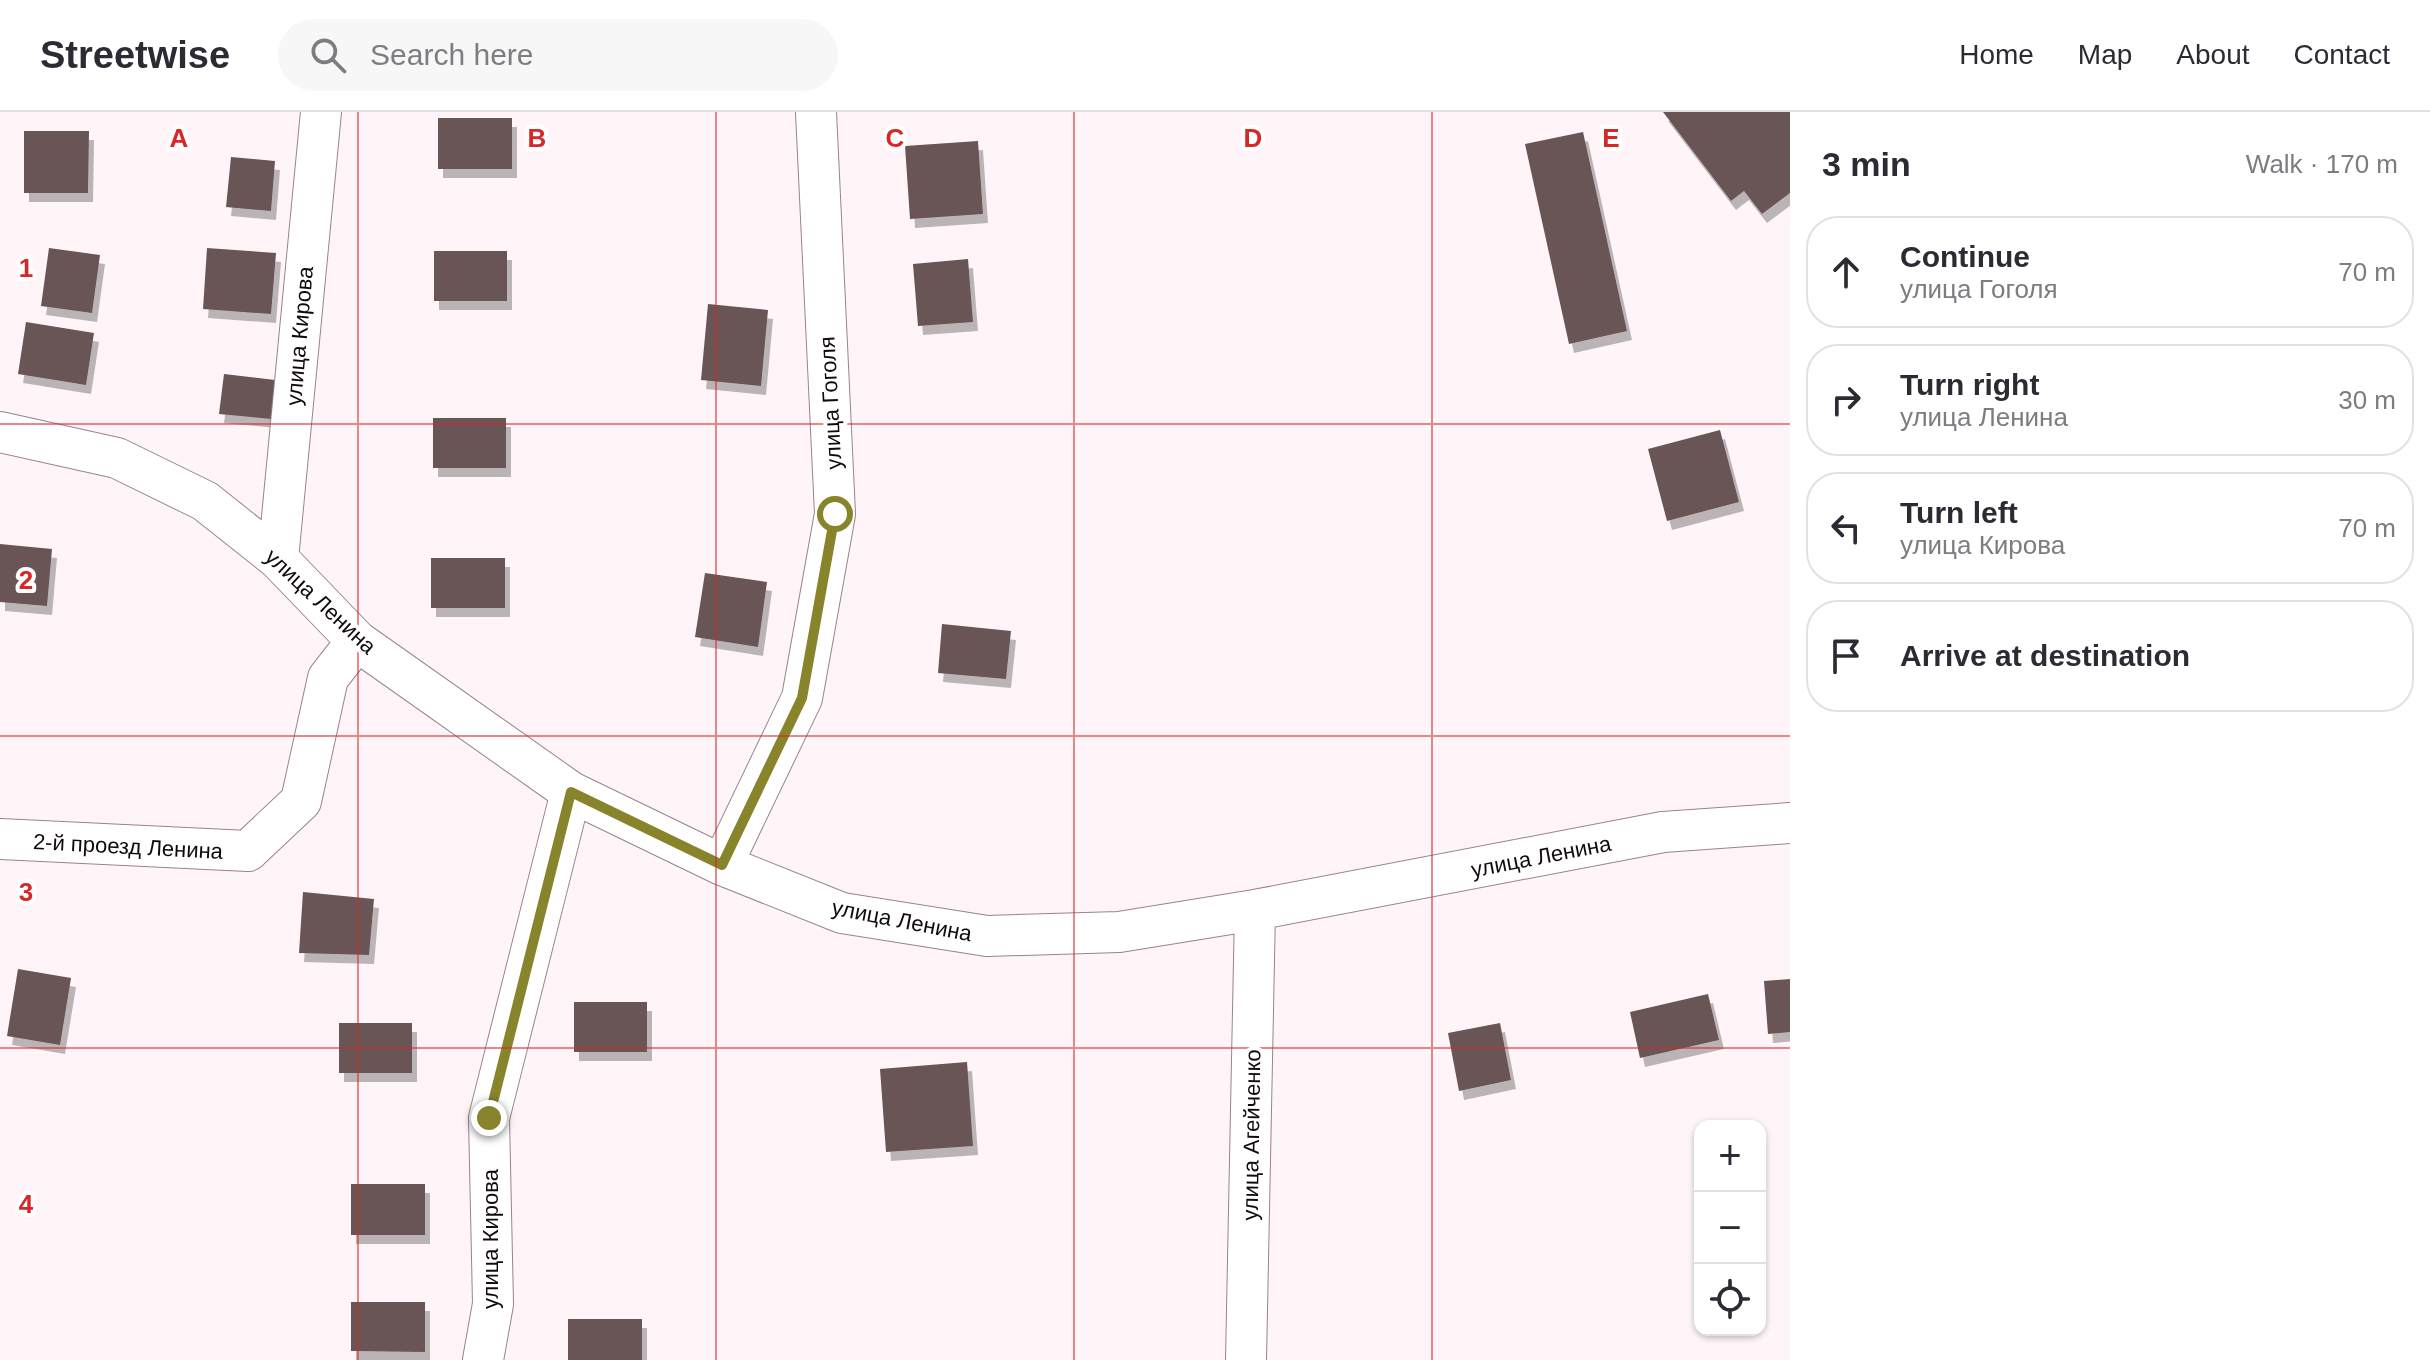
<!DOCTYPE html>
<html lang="en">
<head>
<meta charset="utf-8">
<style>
	:root { --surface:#fff; --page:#f7f7f7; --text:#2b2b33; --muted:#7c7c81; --line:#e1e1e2 }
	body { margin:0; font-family:Helvetica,sans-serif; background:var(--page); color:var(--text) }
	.controls { position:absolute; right:24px; bottom:24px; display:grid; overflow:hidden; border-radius:16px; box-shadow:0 2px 6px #0004 }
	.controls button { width:72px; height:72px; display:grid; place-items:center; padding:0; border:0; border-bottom:2px solid var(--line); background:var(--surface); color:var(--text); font:40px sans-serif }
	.stop { position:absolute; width:24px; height:24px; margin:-18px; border:6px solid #87842c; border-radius:50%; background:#fff }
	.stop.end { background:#87842c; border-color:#fff; box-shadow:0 2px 8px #0008 }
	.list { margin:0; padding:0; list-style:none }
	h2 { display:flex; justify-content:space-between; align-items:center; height:104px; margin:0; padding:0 32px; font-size:34px }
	h2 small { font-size:26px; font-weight:400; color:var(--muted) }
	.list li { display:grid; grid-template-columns:52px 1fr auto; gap:24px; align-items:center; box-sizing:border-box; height:112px; margin:0 16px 16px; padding:0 16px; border:2px solid var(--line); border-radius:32px }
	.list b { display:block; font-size:30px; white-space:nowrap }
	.list p { margin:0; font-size:26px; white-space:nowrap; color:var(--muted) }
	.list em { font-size:26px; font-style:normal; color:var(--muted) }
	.icon { flex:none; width:44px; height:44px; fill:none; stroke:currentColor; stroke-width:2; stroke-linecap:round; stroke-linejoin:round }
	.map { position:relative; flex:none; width:1790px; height:1248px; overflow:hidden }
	header { display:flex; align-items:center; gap:48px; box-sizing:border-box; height:112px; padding:0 40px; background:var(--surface); border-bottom:2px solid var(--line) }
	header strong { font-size:38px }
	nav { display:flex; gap:44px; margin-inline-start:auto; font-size:28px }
	.search { width:560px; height:72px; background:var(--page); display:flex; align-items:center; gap:20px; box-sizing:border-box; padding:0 28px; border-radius:44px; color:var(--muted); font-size:30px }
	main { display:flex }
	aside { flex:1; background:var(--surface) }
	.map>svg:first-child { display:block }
</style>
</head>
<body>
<header>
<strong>Streetwise</strong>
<div class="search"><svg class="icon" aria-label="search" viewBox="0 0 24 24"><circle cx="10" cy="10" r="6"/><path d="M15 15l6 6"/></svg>Search here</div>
<nav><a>Home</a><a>Map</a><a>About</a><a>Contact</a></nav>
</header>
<main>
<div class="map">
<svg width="1790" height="1248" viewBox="0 0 1790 1248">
	<defs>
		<filter id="shadow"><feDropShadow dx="5" dy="9" stdDeviation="0" flood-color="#0004"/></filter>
	</defs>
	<rect width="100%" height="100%" fill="#fff5f8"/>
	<path fill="#695454" filter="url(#shadow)" d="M1663,0H1790V81L1762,102L1744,79L1731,89Z
		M438,6H512V57H438Z
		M24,19H89L88,81H24Z
		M1583,20L1627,219L1569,232L1525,32Z
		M978,29L983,102L910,107L905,34Z
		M231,45L275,49L271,99L226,95Z
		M49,136L100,143L92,201L41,194Z
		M207,136L276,141L271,202L203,197Z
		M434,139H507V189H434Z
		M968,147L973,210L918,214L913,152Z
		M708,192L768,198L761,274L701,268Z
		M26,210L94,221L86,273L18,262Z
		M224,262L275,268L271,307L219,302Z
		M433,306H506V356H433Z
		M1720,318L1739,390L1667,409L1648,337Z
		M0,432L52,437L47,494L0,490Z
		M431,446H505V496H431Z
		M705,461L767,470L758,535L695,525Z
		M942,512L1011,519L1006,567L938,561Z
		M303,780L374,787L369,843L299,841Z
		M18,857L71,866L60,933L7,924Z
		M1790,867V920L1768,922L1764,869Z
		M1708,882L1719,928L1640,946L1630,900Z
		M574,890H647V940H574Z
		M339,911H412V961H339Z
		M1500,911L1511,968L1459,979L1448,921Z
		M967,950L973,1034L886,1040L880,957Z
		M351,1072H425V1123H351Z
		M351,1190H425V1240L351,1239Z
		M568,1207H642V1248H568Z"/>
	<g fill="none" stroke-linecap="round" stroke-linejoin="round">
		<g stroke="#998389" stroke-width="42">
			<path id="minor" d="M0,320L117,346L205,389L278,447L357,529L571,680L722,753L842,801L987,824L1119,820L1255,798L1663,720L1790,711
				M278,447L321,0
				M0,727L248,739L301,689L328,566L357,529
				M722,753L802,586L835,402L816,0
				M483,1248L493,1192L489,1006L571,680
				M1246,1248L1255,798"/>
		</g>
		<use href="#minor" stroke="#fff" stroke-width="40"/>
	</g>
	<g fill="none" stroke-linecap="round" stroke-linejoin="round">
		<path stroke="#87842c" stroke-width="10" d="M489,1006L571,680L722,753L802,586L835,402"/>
	</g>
	<path fill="none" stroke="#d62828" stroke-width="2" stroke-opacity="0.55" d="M358,0V1248M716,0V1248M1074,0V1248M1432,0V1248M0,312H1790M0,624H1790M0,936H1790"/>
	<g text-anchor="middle" stroke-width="8" stroke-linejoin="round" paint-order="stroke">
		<g font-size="22" fill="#110a0c" stroke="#fff">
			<text transform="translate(299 224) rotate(-85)" y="8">улица Кирова</text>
			<text transform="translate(830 291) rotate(-93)" y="8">улица Гоголя</text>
			<text transform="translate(321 489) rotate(43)" y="8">улица Ленина</text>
			<text transform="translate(128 734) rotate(3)" y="8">2-й проезд Ленина</text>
			<text transform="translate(1541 744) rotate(-11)" y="8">улица Ленина</text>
			<text transform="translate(902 808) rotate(11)" y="8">улица Ленина</text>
			<text transform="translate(1251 1023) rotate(-89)" y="8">улица Агейченко</text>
			<text transform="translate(490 1127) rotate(-90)" y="8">улица Кирова</text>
		</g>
	</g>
	<g font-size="26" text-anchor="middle" font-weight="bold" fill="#d62828" stroke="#fff" stroke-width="8" stroke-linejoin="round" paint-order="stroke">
		<text x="179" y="35">A</text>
		<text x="537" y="35">B</text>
		<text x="895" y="35">C</text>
		<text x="1253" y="35">D</text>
		<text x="1611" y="35">E</text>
		<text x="26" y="165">1</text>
		<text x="26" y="477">2</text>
		<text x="26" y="789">3</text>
		<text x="26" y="1101">4</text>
	</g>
</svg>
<div class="controls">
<button>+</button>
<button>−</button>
<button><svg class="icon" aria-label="locate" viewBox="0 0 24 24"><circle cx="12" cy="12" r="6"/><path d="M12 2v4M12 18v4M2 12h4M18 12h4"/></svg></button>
</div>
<div class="stop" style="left:835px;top:402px"></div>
<div class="stop end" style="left:489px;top:1006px"></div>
</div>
<aside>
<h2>3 min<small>Walk · 170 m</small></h2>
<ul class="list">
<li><svg class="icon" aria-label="ahead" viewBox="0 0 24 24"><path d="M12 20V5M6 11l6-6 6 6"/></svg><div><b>Continue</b><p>улица Гоголя</p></div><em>70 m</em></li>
<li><svg class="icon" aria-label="right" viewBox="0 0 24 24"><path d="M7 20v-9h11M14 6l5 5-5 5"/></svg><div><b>Turn right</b><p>улица Ленина</p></div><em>30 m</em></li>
<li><svg class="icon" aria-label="left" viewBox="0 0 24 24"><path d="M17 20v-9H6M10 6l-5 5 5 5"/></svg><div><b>Turn left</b><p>улица Кирова</p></div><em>70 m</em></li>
<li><svg class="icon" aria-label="arrive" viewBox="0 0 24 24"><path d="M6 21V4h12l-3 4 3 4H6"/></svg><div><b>Arrive at destination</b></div></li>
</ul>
</aside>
</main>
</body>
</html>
